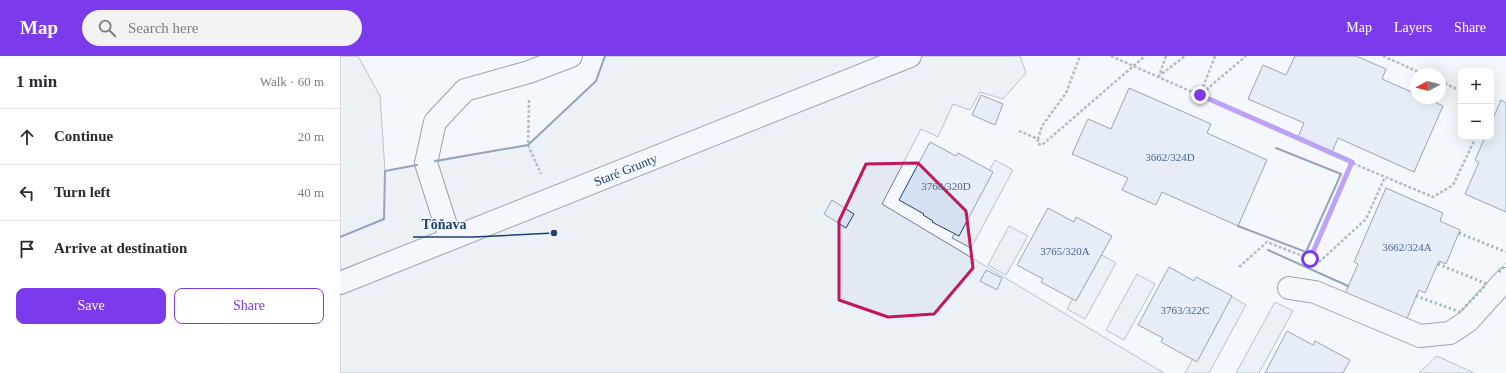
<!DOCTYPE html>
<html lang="en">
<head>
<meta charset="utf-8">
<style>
	:root { --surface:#fff; --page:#f2f2f3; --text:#2b2b33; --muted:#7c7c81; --line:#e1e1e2; --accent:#7c3aed }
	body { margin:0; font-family:"Times New Roman",serif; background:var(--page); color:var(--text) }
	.controls { position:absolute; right:12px; top:12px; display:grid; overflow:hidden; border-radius:8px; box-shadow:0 4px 16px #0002 }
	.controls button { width:36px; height:36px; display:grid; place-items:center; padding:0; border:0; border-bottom:1px solid var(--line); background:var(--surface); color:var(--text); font:20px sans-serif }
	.compass { position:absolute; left:1070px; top:12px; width:36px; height:36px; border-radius:50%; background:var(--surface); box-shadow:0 4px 16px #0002; rotate:263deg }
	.stop { position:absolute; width:12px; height:12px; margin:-9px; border:3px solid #7c3aed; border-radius:50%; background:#fff }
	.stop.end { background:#7c3aed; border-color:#fff; box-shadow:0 1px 4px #0008 }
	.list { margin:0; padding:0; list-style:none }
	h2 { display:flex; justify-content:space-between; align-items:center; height:52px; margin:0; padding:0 16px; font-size:17px }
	h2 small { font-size:13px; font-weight:400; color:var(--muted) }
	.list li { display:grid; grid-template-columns:26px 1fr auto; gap:12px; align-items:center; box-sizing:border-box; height:56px; padding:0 16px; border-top:1px solid var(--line) }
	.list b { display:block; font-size:15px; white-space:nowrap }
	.list em { font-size:13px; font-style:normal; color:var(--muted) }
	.actions { display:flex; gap:8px; padding:12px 16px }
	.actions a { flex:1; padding:9px 0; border:1px solid var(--accent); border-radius:8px; text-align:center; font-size:14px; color:var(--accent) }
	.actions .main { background:var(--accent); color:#fff }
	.icon { flex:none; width:22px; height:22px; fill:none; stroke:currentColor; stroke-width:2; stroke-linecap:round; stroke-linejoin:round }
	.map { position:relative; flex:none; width:1166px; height:317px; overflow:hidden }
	header { display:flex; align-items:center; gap:24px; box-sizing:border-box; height:56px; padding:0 20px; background:var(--accent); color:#fff }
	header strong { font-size:19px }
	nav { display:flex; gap:22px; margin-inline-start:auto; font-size:14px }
	.search { width:280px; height:36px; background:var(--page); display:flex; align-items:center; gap:10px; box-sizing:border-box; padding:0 14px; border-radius:22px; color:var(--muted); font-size:15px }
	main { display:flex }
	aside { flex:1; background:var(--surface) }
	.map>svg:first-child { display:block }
</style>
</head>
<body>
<header>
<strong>Map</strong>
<div class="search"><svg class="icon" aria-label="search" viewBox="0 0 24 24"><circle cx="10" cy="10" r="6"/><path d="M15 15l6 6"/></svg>Search here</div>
<nav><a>Map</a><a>Layers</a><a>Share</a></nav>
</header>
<main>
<aside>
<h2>1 min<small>Walk · 60 m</small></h2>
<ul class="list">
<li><svg class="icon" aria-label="ahead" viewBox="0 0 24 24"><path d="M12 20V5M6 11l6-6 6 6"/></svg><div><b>Continue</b></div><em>20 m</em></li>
<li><svg class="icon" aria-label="left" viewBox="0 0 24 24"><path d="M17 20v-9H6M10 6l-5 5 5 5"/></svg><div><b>Turn left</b></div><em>40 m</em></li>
<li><svg class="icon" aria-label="arrive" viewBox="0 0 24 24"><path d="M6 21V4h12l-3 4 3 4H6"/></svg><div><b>Arrive at destination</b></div></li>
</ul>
<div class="actions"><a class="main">Save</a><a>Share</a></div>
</aside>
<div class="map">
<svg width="1166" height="317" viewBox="0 0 1166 317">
	<rect width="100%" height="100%" fill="#f4f7fb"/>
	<path fill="#e3e9f0" stroke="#687fa3" d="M0,0H18L40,40L45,115L188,89L256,25L265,0H680L686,17L663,43L640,36L630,54L613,48L598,81L581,73L542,148L824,317H0Z
		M1097,300L1134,317H1079Z"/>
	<path fill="#e3e8f0" stroke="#687fa3" d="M655,104L673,114L631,192L612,182Z
		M669,170L688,180L666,219L648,209Z
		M758,197L776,207L745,263L727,253Z
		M797,218L815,228L784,284L766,274Z
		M889,239L906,249L869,317H845Z
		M935,246L953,255L919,317H896Z"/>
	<path fill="#d5e0f0" stroke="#1d3f73" d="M955,0H1016L1046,13L1042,23L1076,38V42H1086L1103,50L1074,116L998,82L992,96L958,81L964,67L908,43L923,9L946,19Z
		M789,32L871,68L867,77L927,104L898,170L822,136L816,149L782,134L788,122L732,98L748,63L771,73Z
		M641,39L663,48L655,69L632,59Z
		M1161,44L1166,47V156L1125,138L1139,106L1135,104L1145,81H1151V67Z
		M590,86L616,100L618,97L653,116L619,180L592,166L593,165L583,159L584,158L559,144Z
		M1046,132L1103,157L1100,165L1120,174L1106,208L1099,205L1085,237L1079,234L1065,267L1004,240L1018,208L1014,206Z
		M492,144L514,158L506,172L484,158Z
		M708,152L734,166L736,161L772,180L736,245L701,226L703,223L677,209Z
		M829,211L854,225L856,221L892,240L857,306L821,286L823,282L798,269Z
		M646,214L662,222L657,234L640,225Z
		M947,275L973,289L975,285L1010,304L1003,317H925Z"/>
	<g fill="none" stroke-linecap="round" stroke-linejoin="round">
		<g stroke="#1d3f73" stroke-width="24">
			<g id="minor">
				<path d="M110,182L86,107L95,66L125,34L189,16L231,0"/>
				<path id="s1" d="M0,227L570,0"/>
				<path d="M949,232L975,236L1080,280L1110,277L1128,265L1166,223"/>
			</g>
		</g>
		<path stroke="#5e769c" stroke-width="2.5" stroke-dasharray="3 2" stroke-linecap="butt" d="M771,0L1012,107L1093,141L1113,129L1136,81
			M826,0L819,20L845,0
			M875,0L860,39L906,0
			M1043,0L1083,18
			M1100,25L1121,35
			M189,44L188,89L201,118
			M1151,48V49
			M679,75L698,83L702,70L726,37L740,0
			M698,83V88L702,89L805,0
			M1012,107L970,203L978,207L1026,163L1045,121
			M899,211L927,186L970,203"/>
		<use href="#minor" stroke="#f4f7fb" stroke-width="22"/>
		<path stroke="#2c6c60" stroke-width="3" stroke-dasharray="2 3" stroke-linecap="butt" d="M1119,177L1166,196
			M1098,208L1147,228
			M1159,216L1166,208
			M1076,240L1120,256L1145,230"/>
		<path stroke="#1d3f73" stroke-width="2" d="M95,105L188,89L256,25L265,0
			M898,170L966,196L1001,118L936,92
			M0,181L44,163L45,115L77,109
			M928,194L1008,230"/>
	</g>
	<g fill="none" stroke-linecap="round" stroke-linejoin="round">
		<path stroke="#7c3aed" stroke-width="5" d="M860,39L1012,106L970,203"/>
	</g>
	<path d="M0 0H1166V317H0ZM578,107L626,155L633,212L594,258L548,261L499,244V165L526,108Z" fill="#f4f7fb" fill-opacity=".55" fill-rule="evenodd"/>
	<path fill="none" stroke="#c2185b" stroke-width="3" stroke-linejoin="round" d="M578,107L626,155L633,212L594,258L548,261L499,244V165L526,108Z"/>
	<g text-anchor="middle" stroke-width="3" stroke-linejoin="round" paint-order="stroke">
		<g font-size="11" fill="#4b6792">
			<text x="830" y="105">3662/324D</text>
			<text x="606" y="134">3768/320D</text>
			<text x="1067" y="195">3662/324A</text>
			<text x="725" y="199">3765/320A</text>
			<text x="845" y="258">3763/322C</text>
		</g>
		<g font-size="13" fill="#1d3f73" stroke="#f4f7fb">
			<text dy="5" stroke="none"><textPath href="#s1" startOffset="307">Staré Grunty</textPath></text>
		</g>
	</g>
	<path fill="none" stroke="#1d3f73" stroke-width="1.5" d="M214 177L134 181H73"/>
	<circle fill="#1d3f73" stroke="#f4f7fb" stroke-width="1.5" cx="214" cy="177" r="4"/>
	<g font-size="14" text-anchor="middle" font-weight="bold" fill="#1d3f73" stroke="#f4f7fb" stroke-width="3" stroke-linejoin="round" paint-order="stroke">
		<text x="104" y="173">Tôňava</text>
	</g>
</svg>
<div class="controls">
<button>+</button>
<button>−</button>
</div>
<svg class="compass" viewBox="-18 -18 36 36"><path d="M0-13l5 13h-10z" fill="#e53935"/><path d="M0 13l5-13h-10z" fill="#7c7c81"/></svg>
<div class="stop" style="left:970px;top:203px"></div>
<div class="stop end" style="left:860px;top:39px"></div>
</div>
</main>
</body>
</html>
